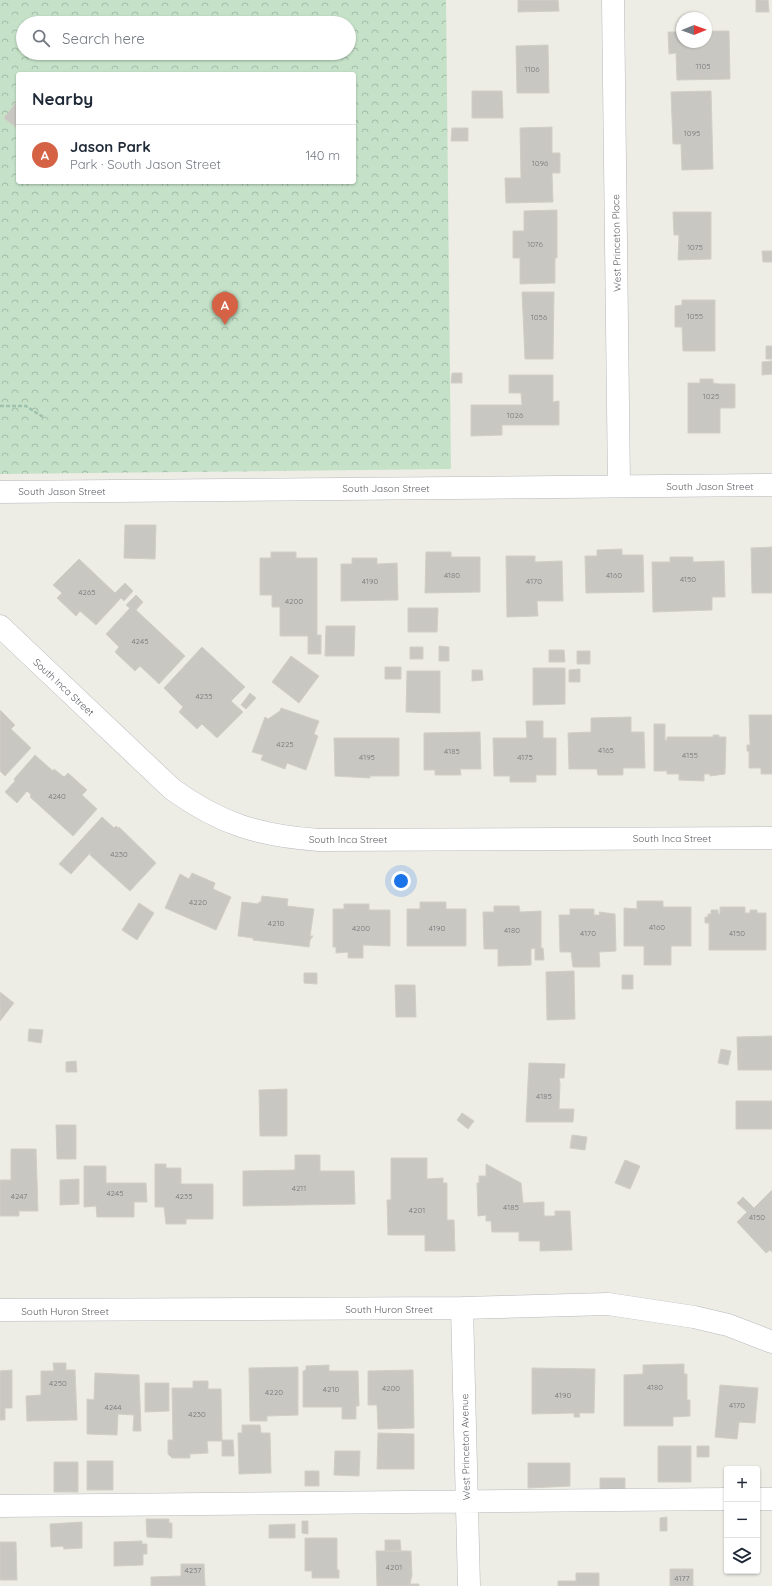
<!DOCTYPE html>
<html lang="en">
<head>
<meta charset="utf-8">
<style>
	:root { --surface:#fff; --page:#f6f6f7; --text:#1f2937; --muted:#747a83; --line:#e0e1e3; --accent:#d56244 }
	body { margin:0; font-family:Quicksand,sans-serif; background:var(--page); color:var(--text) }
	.controls { position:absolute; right:12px; bottom:12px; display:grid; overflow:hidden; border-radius:4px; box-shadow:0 1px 3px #0004 }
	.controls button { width:36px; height:36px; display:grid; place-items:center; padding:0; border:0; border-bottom:1px solid var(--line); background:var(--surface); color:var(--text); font:20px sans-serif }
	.compass { position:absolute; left:676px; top:12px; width:36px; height:36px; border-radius:50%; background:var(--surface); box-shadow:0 1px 3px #0004; rotate:89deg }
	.you { position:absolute; left:401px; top:881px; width:14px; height:14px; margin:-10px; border:3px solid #fff; border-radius:50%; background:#1a73e8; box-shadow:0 0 0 6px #1a73e833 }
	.badge { display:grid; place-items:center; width:26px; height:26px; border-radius:50%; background:var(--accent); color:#fff; font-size:13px; font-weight:700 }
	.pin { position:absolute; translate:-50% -33px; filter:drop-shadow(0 1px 2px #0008) }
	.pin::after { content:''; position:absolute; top:21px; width:14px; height:12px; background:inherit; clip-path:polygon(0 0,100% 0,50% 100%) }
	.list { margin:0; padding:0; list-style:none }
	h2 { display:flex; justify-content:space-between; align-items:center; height:52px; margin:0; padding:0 16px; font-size:17px }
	h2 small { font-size:13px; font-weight:400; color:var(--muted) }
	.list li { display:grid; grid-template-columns:26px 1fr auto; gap:12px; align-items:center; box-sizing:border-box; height:60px; padding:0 16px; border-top:1px solid var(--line) }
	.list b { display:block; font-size:15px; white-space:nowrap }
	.list p { margin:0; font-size:13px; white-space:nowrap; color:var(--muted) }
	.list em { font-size:13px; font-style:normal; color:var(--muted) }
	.icon { flex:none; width:22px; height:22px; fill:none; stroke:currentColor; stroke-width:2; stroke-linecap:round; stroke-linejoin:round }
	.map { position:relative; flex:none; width:772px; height:1586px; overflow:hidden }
	.search { position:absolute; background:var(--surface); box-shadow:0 1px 3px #0004; left:16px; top:16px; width:340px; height:44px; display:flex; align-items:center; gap:10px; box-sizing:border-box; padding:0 14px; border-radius:22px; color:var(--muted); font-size:15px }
	.panel { position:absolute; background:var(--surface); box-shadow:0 1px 3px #0004; left:16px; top:72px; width:340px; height:112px; border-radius:4px }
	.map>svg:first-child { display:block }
</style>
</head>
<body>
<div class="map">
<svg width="772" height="1586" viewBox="0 0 772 1586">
	<defs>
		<pattern id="forest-crowns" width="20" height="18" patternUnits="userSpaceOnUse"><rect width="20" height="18" fill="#c5e2c8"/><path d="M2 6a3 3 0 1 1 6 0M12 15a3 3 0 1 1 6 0" fill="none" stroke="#a3baa6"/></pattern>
	</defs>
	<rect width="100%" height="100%" fill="#edede5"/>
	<path fill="url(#forest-crowns)" fill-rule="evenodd" d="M0,0H446L451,469L0,474ZM23,23H349V53H23ZM18,74H354V182H18Z"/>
	<path fill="#c9c7c2" stroke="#d1cfc4" d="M518,0H558L559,11L518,12Z
		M756,0H768L769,12H756Z
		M706,31H729L730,79L677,80L676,53L669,54L668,32H682V42H706Z
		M548,45L549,93H517L516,46Z
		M472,91H502L503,118H472Z
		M711,91L713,169L682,170L681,144H673L671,92Z
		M18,100V129L4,118Z
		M552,127V153H560V173H552L553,202L506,203L505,178H521L520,128Z
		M452,128H468V141H451Z
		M557,210V258H555V283L520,284V258H513V231H524V211Z
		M673,212H711V259L678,260L679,235H674Z
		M762,251H772V262H763Z
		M522,292H554L553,359H525Z
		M682,300H715V351H683L682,327H675V306L682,305Z
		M766,346H772V359H766Z
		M772,361V374L762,375V362Z
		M452,373H462V383H451Z
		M509,375H553V402L559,401V425H502V435L471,436V405H522L521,393H509Z
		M700,379H713V383L719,384H735V408H720V433H688V383H700Z
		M125,525H156L155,559L124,558Z
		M772,547V593H752L751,548Z
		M622,549V555H643L644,592L586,593L585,556H597V550Z
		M271,552H296V558H317V635H321V654H308V636H280V607H272V595H260V558H271Z
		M426,552H451V557H480V592L425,593Z
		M506,556H535V562L562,561L563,601H537L538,616L507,617Z
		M670,557H693V562L724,561L725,597H712V610L653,612L652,562H670Z
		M352,558H377V564L397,563L398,600L341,601V564H352Z
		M79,559L115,593L125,583L133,591L124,601L121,598L96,625L80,611L76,616L57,598L62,593L53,585Z
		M136,595L143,602L136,610L185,656L159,684L140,666L135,671L115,652L119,647L106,634L130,608L126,605Z
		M408,608H438L437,632H408Z
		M326,626H355L354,656H325Z
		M439,646L449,647V661H439Z
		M202,647L245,687L231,701L243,712L217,738L202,724L197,729L179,712L183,707L164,688Z
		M410,647H423V659H410Z
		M549,650H564L565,662H549Z
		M577,651H590V664H577Z
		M291,656L319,676L299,703L272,682Z
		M385,667H401V679H385Z
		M533,668H565V704L533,705Z
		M580,669V682H569V670Z
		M472,670H482L483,680L472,681Z
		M407,671H440V713L406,712Z
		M250,693L256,698L246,709L241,705Z
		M281,708L319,721L314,734L318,736L306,770L287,763L285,769L261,760L263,755L252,752L265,717L268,719L280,711Z
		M0,710L15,725L11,729L31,748L5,776L0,771Z
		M749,715H772V774H761V768H749V751H747V745H750Z
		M631,717V732H644L645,768H623V775H598L597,769H569L568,733L591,732V718Z
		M526,721H543V738H556V775H536V782H510V776H494L493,738H527Z
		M654,724H665V740H667V737H713V735H719V737H726L725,774L710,776V774H704V781L679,780V774H667V771H654Z
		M480,732L481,769H460L461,775H435V770H424V733Z
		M334,738H399V776H370V778L335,776Z
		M35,755L53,771L54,769L64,777L68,773L87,790L82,795L97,809L73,836L30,797L31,795L27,791L17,803L5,792L15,781L14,779Z
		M102,817L114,828L116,826L118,828L119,827L156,863L130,891L90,855L91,852L71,874L59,864Z
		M192,873L215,883L213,889L231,897L216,930L165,908L180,874L189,879Z
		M262,896L288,899L287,906L314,909L310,936H313L310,940L309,947L253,940V938L238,936L242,902L258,904L259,902H261Z
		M637,901H663V907H691V946H671V965H644V946H624V908L637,909Z
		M420,902H446V909H466V946H407V909H420Z
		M139,903L154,913L137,940L122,930Z
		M344,904H369V910H390V946L363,945V958H348V952L336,953V947H333V909H344Z
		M494,906H519L520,912L541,911V948H543L544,960H535V948L531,949V965L498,966V949H484L483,912H494Z
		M720,907H745V913H750V910H757V913H766V950H709V923H705V917H708V914H711V910H718V914H720Z
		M570,909H594V915H600L599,912L615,914L616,951L599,952L600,967H573L571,952H560L559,915H570Z
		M574,971L575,1019L547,1020L546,972Z
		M304,973H317V984L304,983Z
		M622,975H633V989H622Z
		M395,985H415L416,1017H396Z
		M0,992L14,1003L0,1021Z
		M29,1029L43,1030L41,1043L28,1041Z
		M772,1036V1070H738L737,1037Z
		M721,1049L731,1051L728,1065L718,1063Z
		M76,1061L77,1072H66V1062Z
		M529,1063L565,1064L564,1078H559L560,1083L559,1109H574L573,1122H526Z
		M287,1089V1136H260L259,1090Z
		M736,1101H772V1129H736Z
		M462,1113L474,1121L468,1129L457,1120Z
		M56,1125H76V1159H57Z
		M572,1135L587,1137L585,1150L570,1148Z
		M11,1149H36L38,1211H19V1216H0V1180H11Z
		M295,1155H320V1171H354L355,1204L243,1206V1171L295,1170Z
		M391,1158H427V1179L443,1178V1183H447V1220H454L455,1251H425V1235H388L387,1200H391Z
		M625,1160L640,1166L630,1189L615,1183Z
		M155,1164H166V1168H181V1184H213V1219H186V1224H166L164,1207H155Z
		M486,1164L521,1183L523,1203L544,1202V1216H555V1211H570L572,1250L540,1251V1241H519V1232H492L491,1221H486V1215L478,1216L477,1183H479V1176H486Z
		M84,1166H106V1183H146L147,1202H134V1217H97L96,1206L84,1207Z
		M79,1179V1204L60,1205V1180Z
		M772,1190V1252L770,1250L766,1253L737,1222L747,1212L737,1203L743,1197L754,1208Z
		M53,1363H66V1370H75L77,1420L27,1421L26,1396L41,1395V1371H54Z
		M684,1364V1374H687V1400H690V1416L673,1417V1426H624V1375L643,1374V1365Z
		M329,1365V1371H358L359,1406H356V1419H342V1407H303V1371L306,1370V1366Z
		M298,1367V1415L267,1416V1421H250L249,1368Z
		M532,1368L595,1369L594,1413H579L580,1417H574V1413L532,1414Z
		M12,1370V1408H5V1420H0V1371Z
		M413,1370L414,1428L378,1429L377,1405H368V1371Z
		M95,1373L139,1375L141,1431H133L134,1415L118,1414L117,1435L87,1434V1399L94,1400Z
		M193,1381H208V1389H221L222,1440H233L234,1456H222V1441H207L208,1453L190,1454V1458H172L168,1454V1440H173L172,1388H193Z
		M145,1383H169V1411L145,1412Z
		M720,1385L758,1388L755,1423L739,1422L737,1439L715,1437Z
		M242,1425H260L261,1433H270L271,1473L239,1474L238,1433H242Z
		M378,1433L414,1434V1469H377Z
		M658,1446H691V1482H658Z
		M697,1446H709V1457H697Z
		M335,1451H360L359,1476L334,1475Z
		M87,1461H113V1490H87Z
		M54,1462H78V1492H54Z
		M528,1463H570V1486L528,1488Z
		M305,1471H319V1486H305Z
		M600,1478H625V1491L600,1490Z
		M667,1517V1531H660V1518Z
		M146,1519H169V1523H172V1538L147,1537Z
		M302,1521H308V1534L302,1533Z
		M82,1522V1548L64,1549L63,1546L51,1547L50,1524Z
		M295,1524V1538H269V1525Z
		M305,1538H337V1570H339V1578H312V1571H305Z
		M385,1540H400L401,1551H385Z
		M142,1541V1544H147V1554H143V1565L114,1566V1542Z
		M0,1542H16L17,1580H0Z
		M376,1551H411L412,1575L410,1584H419V1586H377Z
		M181,1564H204L205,1586H151V1577L181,1576Z
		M670,1569H693V1586H670Z
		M576,1573H599V1586H558V1581H576Z"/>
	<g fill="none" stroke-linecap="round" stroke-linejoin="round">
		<g stroke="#b7b9bd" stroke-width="23">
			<path id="minor" d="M613,0L619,486
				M0,492L772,485
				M0,626L172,789C220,824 260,836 319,840L772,838
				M462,1308L469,1586
				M0,1310L462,1308L608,1304L694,1317L728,1325L772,1342
				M757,1499H772
				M0,1506L727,1499"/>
		</g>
		<path stroke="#9ec2ad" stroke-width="2.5" stroke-dasharray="4 2" stroke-linecap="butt" d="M0,406H26L43,417"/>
		<use href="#minor" stroke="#fff" stroke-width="22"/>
	</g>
	<g text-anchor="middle" stroke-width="3.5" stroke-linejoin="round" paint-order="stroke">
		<g font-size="8" fill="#78797c">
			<text x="703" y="69">1105</text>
			<text x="532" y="72">1106</text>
			<text x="692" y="136">1095</text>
			<text x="540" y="166">1096</text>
			<text x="535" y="247">1076</text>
			<text x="695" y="250">1075</text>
			<text x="695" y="319">1055</text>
			<text x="539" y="320">1056</text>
			<text x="711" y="399">1025</text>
			<text x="515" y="418">1026</text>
			<text x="452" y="578">4180</text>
			<text x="614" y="578">4160</text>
			<text x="688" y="582">4150</text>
			<text x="370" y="584">4190</text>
			<text x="534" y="584">4170</text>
			<text x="87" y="595">4265</text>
			<text x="294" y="604">4200</text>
			<text x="140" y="644">4245</text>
			<text x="204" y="699">4235</text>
			<text x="285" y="747">4225</text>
			<text x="606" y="753">4165</text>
			<text x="452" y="754">4185</text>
			<text x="690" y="758">4155</text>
			<text x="367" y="760">4195</text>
			<text x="525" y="760">4175</text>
			<text x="57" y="799">4240</text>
			<text x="119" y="857">4230</text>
			<text x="198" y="905">4220</text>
			<text x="276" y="926">4210</text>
			<text x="657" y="930">4160</text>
			<text x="361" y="931">4200</text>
			<text x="437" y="931">4190</text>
			<text x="512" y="933">4180</text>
			<text x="588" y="936">4170</text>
			<text x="737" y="936">4150</text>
			<text x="544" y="1099">4185</text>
			<text x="299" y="1191">4211</text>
			<text x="115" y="1196">4245</text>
			<text x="19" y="1199">4247</text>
			<text x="184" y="1199">4235</text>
			<text x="511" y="1210">4185</text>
			<text x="417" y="1213">4201</text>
			<text x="757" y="1220">4150</text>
			<text x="58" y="1386">4250</text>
			<text x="655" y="1390">4180</text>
			<text x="391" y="1391">4200</text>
			<text x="331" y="1392">4210</text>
			<text x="274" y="1395">4220</text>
			<text x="563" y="1398">4190</text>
			<text x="737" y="1408">4170</text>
			<text x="113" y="1410">4244</text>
			<text x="197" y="1417">4230</text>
			<text x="394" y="1570">4201</text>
			<text x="193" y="1573">4237</text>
			<text x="682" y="1581">4177</text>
		</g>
		<g font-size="10" fill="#5d5f64" stroke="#fff">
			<text transform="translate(616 243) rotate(-91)" y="4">West Princeton Place</text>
			<text x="710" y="490">South Jason Street</text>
			<text x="386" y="492">South Jason Street</text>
			<text x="62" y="495">South Jason Street</text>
			<text transform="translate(64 687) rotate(43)" y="4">South Inca Street</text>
			<text x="672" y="842">South Inca Street</text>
			<text x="348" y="843">South Inca Street</text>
			<text x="389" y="1313">South Huron Street</text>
			<text x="65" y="1315">South Huron Street</text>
			<text transform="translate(465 1447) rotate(-91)" y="4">West Princeton Avenue</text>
		</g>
	</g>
</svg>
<div class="controls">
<button>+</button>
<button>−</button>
<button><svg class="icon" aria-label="layers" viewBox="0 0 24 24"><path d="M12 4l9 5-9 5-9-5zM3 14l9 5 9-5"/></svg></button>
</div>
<svg class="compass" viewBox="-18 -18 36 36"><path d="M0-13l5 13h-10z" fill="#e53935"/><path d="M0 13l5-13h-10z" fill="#747a83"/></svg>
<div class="you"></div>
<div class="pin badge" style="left:225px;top:325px">A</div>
<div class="search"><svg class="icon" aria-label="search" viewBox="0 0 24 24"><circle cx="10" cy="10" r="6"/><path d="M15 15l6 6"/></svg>Search here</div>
<section class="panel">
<h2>Nearby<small></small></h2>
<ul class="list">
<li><span class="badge">A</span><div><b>Jason Park</b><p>Park · South Jason Street</p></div><em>140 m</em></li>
</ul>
</section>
</div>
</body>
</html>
